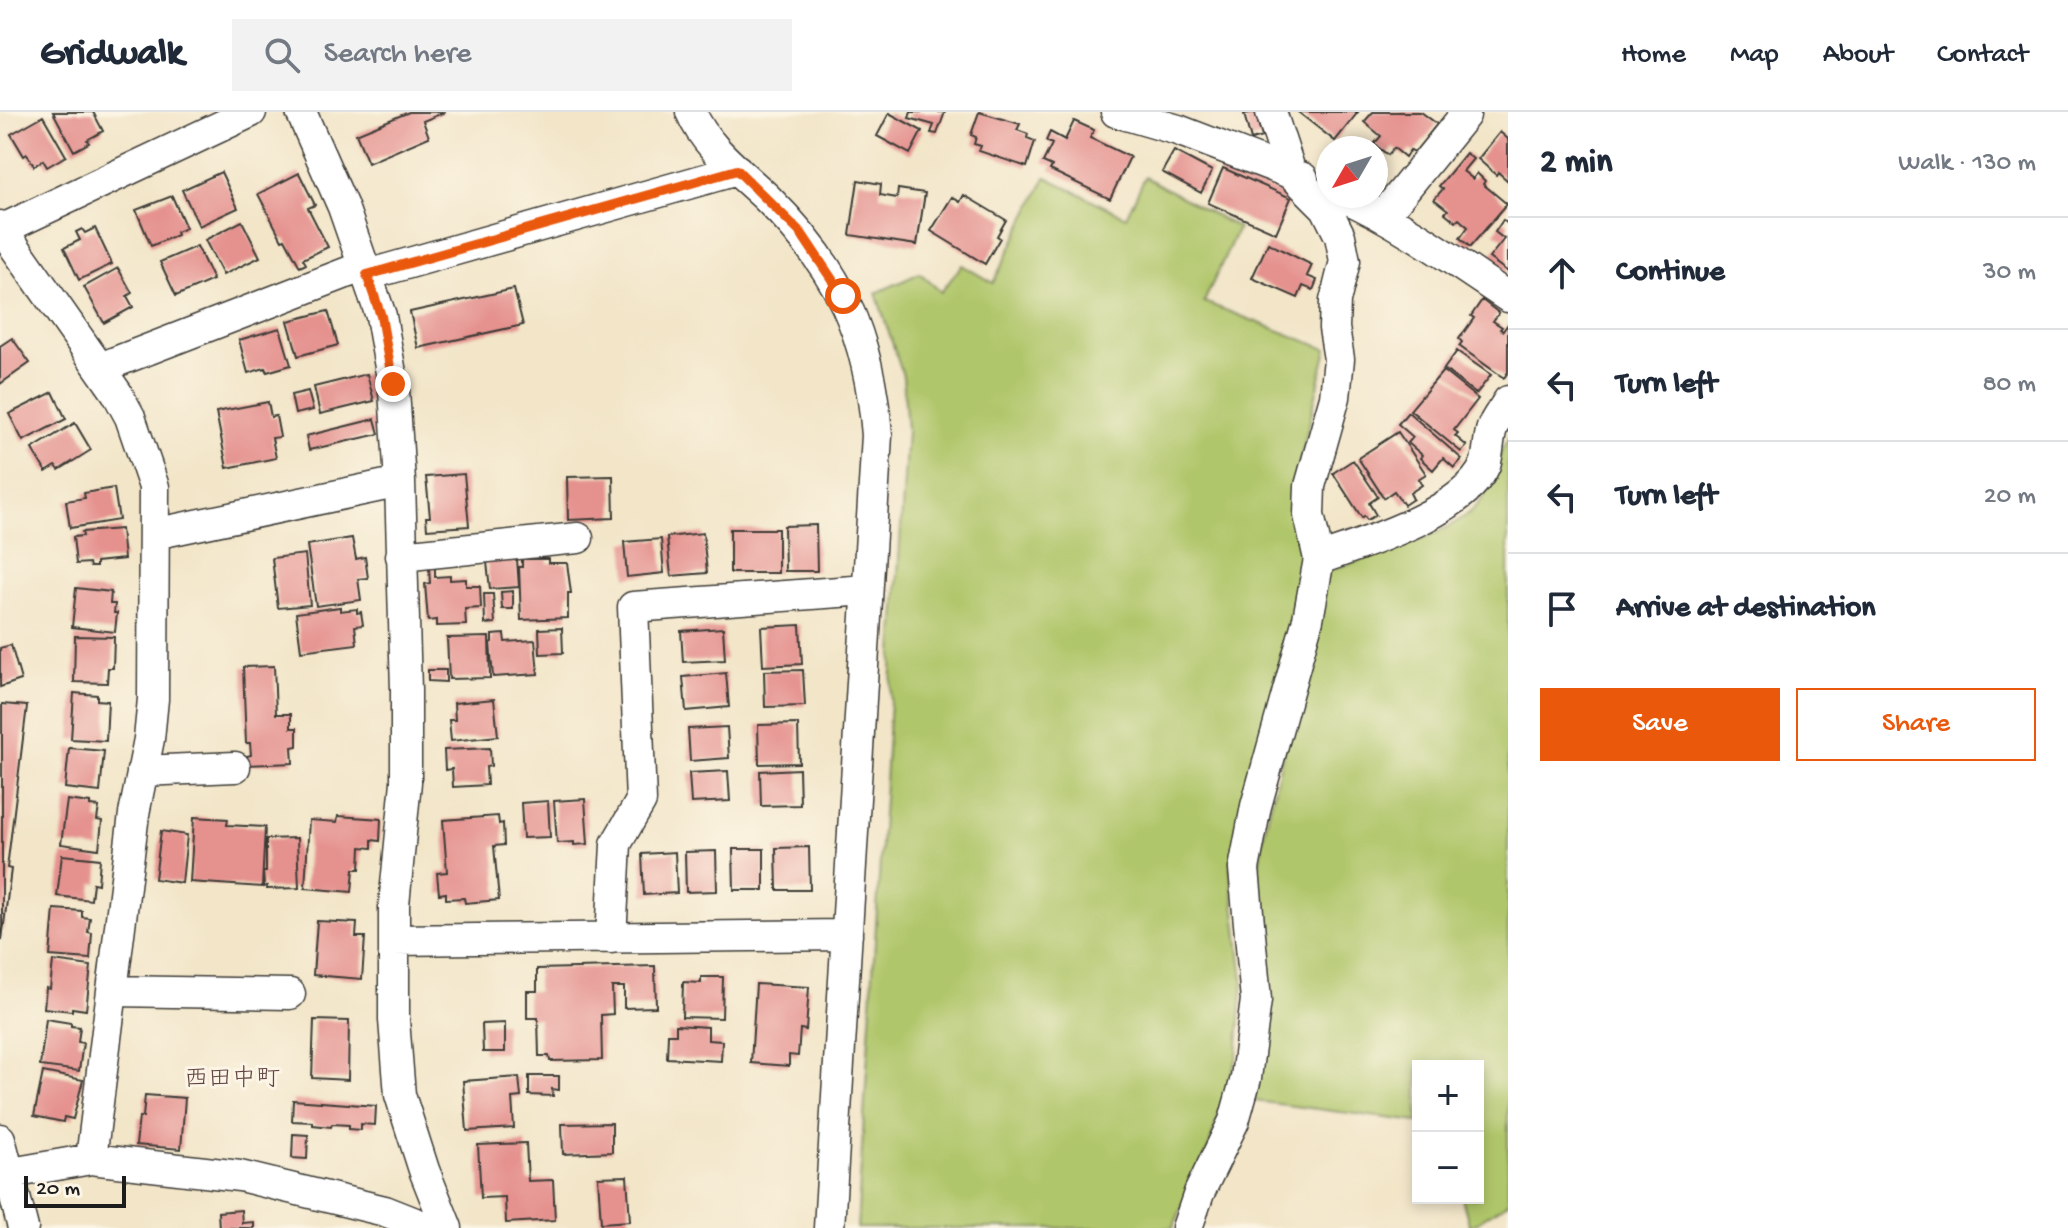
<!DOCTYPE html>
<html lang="en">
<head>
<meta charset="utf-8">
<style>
	:root { --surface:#fff; --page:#f2f2f3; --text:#1f2937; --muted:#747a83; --line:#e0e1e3; --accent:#ea580c }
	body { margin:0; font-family:"Gochi Hand","Klee One",sans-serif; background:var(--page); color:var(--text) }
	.controls { position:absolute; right:24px; bottom:24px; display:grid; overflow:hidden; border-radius:0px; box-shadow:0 4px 12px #0003 }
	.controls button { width:72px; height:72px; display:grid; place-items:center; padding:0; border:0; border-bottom:2px solid var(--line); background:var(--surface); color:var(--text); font:40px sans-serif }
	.compass { position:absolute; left:1316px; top:24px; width:72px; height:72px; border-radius:50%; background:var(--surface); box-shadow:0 4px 12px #0003; rotate:231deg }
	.scale { position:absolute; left:24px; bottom:20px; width:102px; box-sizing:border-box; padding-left:8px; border:4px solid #1c1c1c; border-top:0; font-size:22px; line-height:28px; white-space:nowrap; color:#1c1c1c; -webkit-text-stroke:6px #fcf5e5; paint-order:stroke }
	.stop { position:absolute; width:24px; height:24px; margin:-18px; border:6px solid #ea580c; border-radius:50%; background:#fff }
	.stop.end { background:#ea580c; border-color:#fff; box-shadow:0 2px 8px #0008 }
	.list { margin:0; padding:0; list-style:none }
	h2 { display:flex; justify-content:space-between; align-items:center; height:104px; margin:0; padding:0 32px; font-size:34px }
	h2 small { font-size:26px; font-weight:400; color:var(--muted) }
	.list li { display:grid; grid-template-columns:52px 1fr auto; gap:24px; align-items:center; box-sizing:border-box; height:112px; padding:0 32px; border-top:2px solid var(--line) }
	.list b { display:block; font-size:30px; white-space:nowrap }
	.list em { font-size:26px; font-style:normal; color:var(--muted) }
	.actions { display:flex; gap:16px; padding:24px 32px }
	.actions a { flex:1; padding:18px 0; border:2px solid var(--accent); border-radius:0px; text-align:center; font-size:28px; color:var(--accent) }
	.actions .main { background:var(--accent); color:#fff }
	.icon { flex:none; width:44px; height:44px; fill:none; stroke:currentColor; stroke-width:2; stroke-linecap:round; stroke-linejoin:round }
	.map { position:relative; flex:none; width:1508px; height:1116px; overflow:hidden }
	header { display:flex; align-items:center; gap:48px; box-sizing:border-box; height:112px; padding:0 40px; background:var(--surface); border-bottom:2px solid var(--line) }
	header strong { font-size:38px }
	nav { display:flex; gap:44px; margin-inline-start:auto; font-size:28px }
	.search { width:560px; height:72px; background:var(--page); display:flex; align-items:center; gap:20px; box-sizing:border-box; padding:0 28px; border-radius:0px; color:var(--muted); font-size:30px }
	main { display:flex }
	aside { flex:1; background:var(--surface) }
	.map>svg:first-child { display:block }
</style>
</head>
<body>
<header>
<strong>Gridwalk</strong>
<div class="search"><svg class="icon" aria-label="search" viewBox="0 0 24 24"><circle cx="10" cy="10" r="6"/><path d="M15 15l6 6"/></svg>Search here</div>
<nav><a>Home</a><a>Map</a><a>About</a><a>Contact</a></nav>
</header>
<main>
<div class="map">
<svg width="1508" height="1116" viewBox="0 0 1508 1116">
	<rect width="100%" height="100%" fill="#fcf5e5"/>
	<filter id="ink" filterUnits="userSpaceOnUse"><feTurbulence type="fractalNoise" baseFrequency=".0125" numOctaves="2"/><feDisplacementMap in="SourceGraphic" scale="16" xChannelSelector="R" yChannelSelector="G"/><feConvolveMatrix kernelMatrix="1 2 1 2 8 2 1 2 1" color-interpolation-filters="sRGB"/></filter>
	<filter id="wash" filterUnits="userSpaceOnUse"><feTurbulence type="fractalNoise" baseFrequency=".006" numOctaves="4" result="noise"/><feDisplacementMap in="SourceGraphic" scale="32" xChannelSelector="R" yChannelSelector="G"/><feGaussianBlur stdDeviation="1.8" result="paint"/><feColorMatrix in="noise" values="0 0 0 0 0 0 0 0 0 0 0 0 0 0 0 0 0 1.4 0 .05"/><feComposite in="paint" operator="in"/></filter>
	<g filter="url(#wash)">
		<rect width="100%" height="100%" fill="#f2e5c8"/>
		<path fill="#b0c66b" stroke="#667144" stroke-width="2" d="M1046,65L1126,105L1145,65L1238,116L1204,190L1327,237L1294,374L1302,447L1290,509L1230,755L1243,868L1237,945L1208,1037L1173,1116H857L907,319L903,264L876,181L920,161L941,180L962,153L993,171Z
			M1508,327V1090L1470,1115L1462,1086H1478V954H1418V1010L1254,989L1269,903L1257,768L1264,721L1327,459C1368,445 1454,424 1480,390C1492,373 1496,345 1508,327Z"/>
		<g id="blocks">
			<path fill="#e5928f" d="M53,0H93L103,19L87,28L89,31L74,39Z
				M409,0H445L423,9L429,25L368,51L356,22Z
				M911,0H945L937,22L931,21L934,13L909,6Z
				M979,0L1020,12L1017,18L1028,22L1027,26L1035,29L1027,55L979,39L981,34L974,32L976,25L971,23Z
				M1255,0L1262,25L1251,28L1244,2Z
				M1298,0H1358L1335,29Z
				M1373,0H1421L1437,12L1414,41L1410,38L1405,45L1394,36L1388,43L1374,32L1381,24L1364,10Z
				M889,1L922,19L910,42L877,24Z
				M43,4L66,44L47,55L43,48L34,54L27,42L24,44L11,22Z
				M1074,9L1094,18L1090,26L1130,45L1110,87L1050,58L1052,54L1043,50L1052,32L1046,29L1050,20L1065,28Z
				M1500,20L1508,27V69L1498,60L1496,63L1478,47Z
				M1174,39L1212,59L1201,81L1162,60Z
				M1466,41L1473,47L1463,59L1473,67L1477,61L1485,69L1483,72L1507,92L1470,135L1460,126L1468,115L1459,107L1456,110L1445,101L1448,98L1434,87L1443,77L1439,74Z
				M1223,56L1291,86L1276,121L1208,91Z
				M221,60L238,96L199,114L182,78Z
				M299,61L315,93L308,96L328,135L303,147L306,152L300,155L285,127L282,128L258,82Z
				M858,68L881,72L880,83L897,86L898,77L925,81L917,133L850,123Z
				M964,83L1006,108L997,124L1000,126L985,152L931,119L952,85L960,90Z
				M172,84L186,116L176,120L177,123L151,134L136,98Z
				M1503,108L1508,112V160L1489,146L1504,127L1495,120Z
				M242,109L260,145L223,163L205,128Z
				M95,116L112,152L79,168L64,136L80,128L76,120L82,117L85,121Z
				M1268,131L1312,153L1307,164L1317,168L1313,178L1303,174L1298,186L1252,166Z
				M197,134L213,168L176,184L160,150Z
				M118,156L132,181L127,184L133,195L104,211L84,175Z
				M514,177L523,213L418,236L410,200Z
				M1482,188L1499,201L1493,209L1502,215L1500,217L1503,219L1508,212V260L1504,266L1459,234L1462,230L1459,227L1474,206L1471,204Z
				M328,199L338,233L298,244L288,209Z
				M280,216L291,253L267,260L265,256L248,261L239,228Z
				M12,226L30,251L0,272V234Z
				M1457,239L1491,263L1476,282L1444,257Z
				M1443,259L1478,287L1454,318L1458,321L1455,324L1467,334L1461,340L1410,298Z
				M367,262L374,289L320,302L314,275Z
				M308,279L313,298L295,302L291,283Z
				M53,280L66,307L23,329L9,302Z
				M268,290L271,305L276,304L280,325L272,326L276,346L227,356L216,300Z
				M1408,300L1462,347L1454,356L1443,346L1433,358L1420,346L1422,343L1408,331L1413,325L1398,312Z
				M375,307L379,322L309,338L306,324Z
				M75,311L91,338L59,358L56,354L46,360L32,337Z
				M1398,320L1426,362L1418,367L1422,373L1410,381L1413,387L1404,393L1394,379L1384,386L1358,346Z
				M1353,348L1378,385L1369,391L1376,403L1367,408L1364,404L1362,406L1333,361Z
				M464,362L469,414L427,417L426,405H430L426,365Z
				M613,364L614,406L568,408L567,365Z
				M114,376L119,408L70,416L66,389L85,386L84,381Z
				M816,413L817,459H785L784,414Z
				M121,417L124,447L96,450V455H90L89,451L76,452L73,425L83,424L82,420Z
				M730,417H778V461H730Z
				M703,421L707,461L671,464L667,425Z
				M352,426L356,447L365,445L368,466L358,467L361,488L316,494L307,433Z
				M661,427L664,461L627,465L624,430Z
				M305,442L310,493L278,496L272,446Z
				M517,447L519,475L490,477L487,450Z
				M522,447H548V451H567L571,481H568V506L521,508L519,455H522Z
				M435,455V465L450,464V468L466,467V474H480L481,496L465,497L466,513L436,514V508L428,509L425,472L430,471L429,456Z
				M76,476L111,480L110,492H115L114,501H117L115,520L72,515Z
				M513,479V497H502L501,480Z
				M484,482H493L495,511L485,512Z
				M340,495V499L357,497V501L361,500L363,513L355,514L357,532L301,539L296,501Z
				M800,513L802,552L763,554L761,515Z
				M562,516L563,541L540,542L539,517Z
				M723,516L725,548L683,550L681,519Z
				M504,522L505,530L535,528L538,562L493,565L490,531L492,530V523Z
				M75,524L114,525L113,556H108L107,571L74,570Z
				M489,525L490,566L449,567L447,526Z
				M11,533L21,568L0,575V536Z
				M274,554L276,602H291V616H297V634L292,635L293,651L247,653V644L251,643L250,631H246L243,555Z
				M428,558H446V570L428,569Z
				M803,558L805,594L765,595L764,559Z
				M726,561L729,595L686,599L683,565Z
				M74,581L97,583V588L108,589L106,629L71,627Z
				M494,587L498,624L451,629L449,608H455L454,591Z
				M2,592L27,594L7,756L11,757L2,828Z
				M798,612L799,651L759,652L758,613Z
				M727,615L729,646L690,649L688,617Z
				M69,636L104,639L100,680L65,676Z
				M490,636L491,654L486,655L487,673L453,675L452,657L445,658L444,638Z
				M799,657L800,693L761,694L760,659Z
				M728,659L730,689L691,691L689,661Z
				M585,687L588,732L574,733V730L557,731L554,689Z
				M67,688L90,691V694L99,695L97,708L102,709L99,737L61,732Z
				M548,689L550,725L523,726L521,691Z
				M338,704L381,707L380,729L372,728V736L361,735L360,757H354L352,780L305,776L309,708L337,710Z
				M498,704L499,712L503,711L504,733L494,734L499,788L465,791L464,786L446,787V781L439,782L437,761L447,760L443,708Z
				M194,705L228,707L227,713L265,715L262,775L190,770Z
				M161,719L187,723L182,771L155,767Z
				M297,726L299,776L267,777V774L264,775L263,760H266V727Z
				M809,735L810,778H777L776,736Z
				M733,737H764V778H734Z
				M716,739L717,779L686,780L685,740Z
				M675,740L677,781L644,783L642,742Z
				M62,743L100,747L98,772L93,771L91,788L57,784Z
				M54,797L82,799V805L90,806L88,820L92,821L90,847L50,844Z
				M317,809L357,811L356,825H365L362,867L313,863Z
				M53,849L91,854L86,898L72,896V899L44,896L46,876L50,877Z
				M655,854L656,895L624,896V875H612L613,902L601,903L602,948L550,949L549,944H539L538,906H527V879H537V857Z
				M701,865H723L722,906L682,905L683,870L701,871Z
				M756,872L809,875L806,918L800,917L798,944L789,943V954L751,951Z
				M46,907L71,911V914L80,915L78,930L83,931L79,959L40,954Z
				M314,908L349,909L348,968L312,966Z
				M505,911V940H483L482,912Z
				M676,913L708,915V928L722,929L721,949L667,946L668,922H676Z
				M43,960L83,968L73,1007L64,1005L63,1010L34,1004Z
				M529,964H559V978L552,977L553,984L529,983Z
				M519,965L521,985L512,986L514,1016L467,1019L463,969Z
				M145,983L185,986L181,1037L136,1033L139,1005H143Z
				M293,988L376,994L375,1013L361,1012V1018L349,1017V1013L332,1012L331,1015L313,1013V1010L292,1009Z
				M612,1011V1040L563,1042L562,1012Z
				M293,1022L308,1023L307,1047L292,1046Z
				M526,1031L528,1069L553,1068L555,1108L506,1111L505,1085L481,1086L478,1033Z
				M627,1064L630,1109L601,1111L598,1065Z
				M241,1098L242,1111L254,1110V1116H219L218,1100Z"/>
		</g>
	</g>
	<g filter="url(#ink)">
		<use href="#blocks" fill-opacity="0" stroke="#3c3a36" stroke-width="2"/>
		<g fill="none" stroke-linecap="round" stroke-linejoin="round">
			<g stroke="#3c3a36" stroke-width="33">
				<path id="street" d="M301,0L343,95L381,204L394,278L400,370L406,578V670L394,793V908L400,983L424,1058L447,1116
					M691,0C706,36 740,60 767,86C840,158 869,222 877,323L829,1116
					M1116,0L1178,18L1303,66
					M1342,84C1402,111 1454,149 1508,185
					M1383,104L1465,3
					M0,114L117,281L130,305L154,375L153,587L149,627L134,702L91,1047
					M3,117L251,0
					M367,163L737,58
					M100,256L364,154
					M154,422L400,370
					M401,444L578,426
					M1319,447C1365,431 1465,400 1485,353C1489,341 1488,328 1492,316C1495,307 1503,298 1508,289
					M142,659L235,655
					M611,826L616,732L641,689L633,495L867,478
					M394,828L847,823
					M112,879L290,882
					M0,1027L23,1116
					M0,1063L91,1047L240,1064L385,1099L428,1116
					M1187,1116L1199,1081L1234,1009L1246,966L1256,888L1244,757L1256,694L1308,507L1319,447L1309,403L1310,374L1335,285L1339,247L1334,216L1335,189L1345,149L1340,124L1326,96L1291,61L1271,0"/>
			</g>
			<use href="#street" stroke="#fff" stroke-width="30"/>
		</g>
	</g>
	<g fill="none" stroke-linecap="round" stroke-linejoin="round" filter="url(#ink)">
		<path stroke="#ea580c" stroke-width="10" d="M393,272L381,204L367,163L737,58L801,121L843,184"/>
	</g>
	<g text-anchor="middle" stroke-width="6" stroke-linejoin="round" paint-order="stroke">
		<g font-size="24" fill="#624544" stroke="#fcf5e5">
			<text x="232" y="973">西田中町</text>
		</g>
	</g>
</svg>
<div class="controls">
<button>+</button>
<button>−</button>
</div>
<svg class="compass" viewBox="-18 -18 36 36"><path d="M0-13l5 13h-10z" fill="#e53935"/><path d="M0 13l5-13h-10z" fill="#747a83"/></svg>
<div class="scale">20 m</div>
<div class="stop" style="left:843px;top:184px"></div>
<div class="stop end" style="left:393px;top:272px"></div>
</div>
<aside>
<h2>2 min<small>Walk · 130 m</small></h2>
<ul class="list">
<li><svg class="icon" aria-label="ahead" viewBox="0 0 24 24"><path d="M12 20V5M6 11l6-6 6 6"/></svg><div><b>Continue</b></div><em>30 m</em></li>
<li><svg class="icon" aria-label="left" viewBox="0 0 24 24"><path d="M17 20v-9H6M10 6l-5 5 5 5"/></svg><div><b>Turn left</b></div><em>80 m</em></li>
<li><svg class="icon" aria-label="left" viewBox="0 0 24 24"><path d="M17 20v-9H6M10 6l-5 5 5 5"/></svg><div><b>Turn left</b></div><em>20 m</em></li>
<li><svg class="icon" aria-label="arrive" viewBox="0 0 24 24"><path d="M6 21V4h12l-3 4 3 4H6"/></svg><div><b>Arrive at destination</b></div></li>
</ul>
<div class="actions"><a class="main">Save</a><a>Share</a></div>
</aside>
</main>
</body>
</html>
